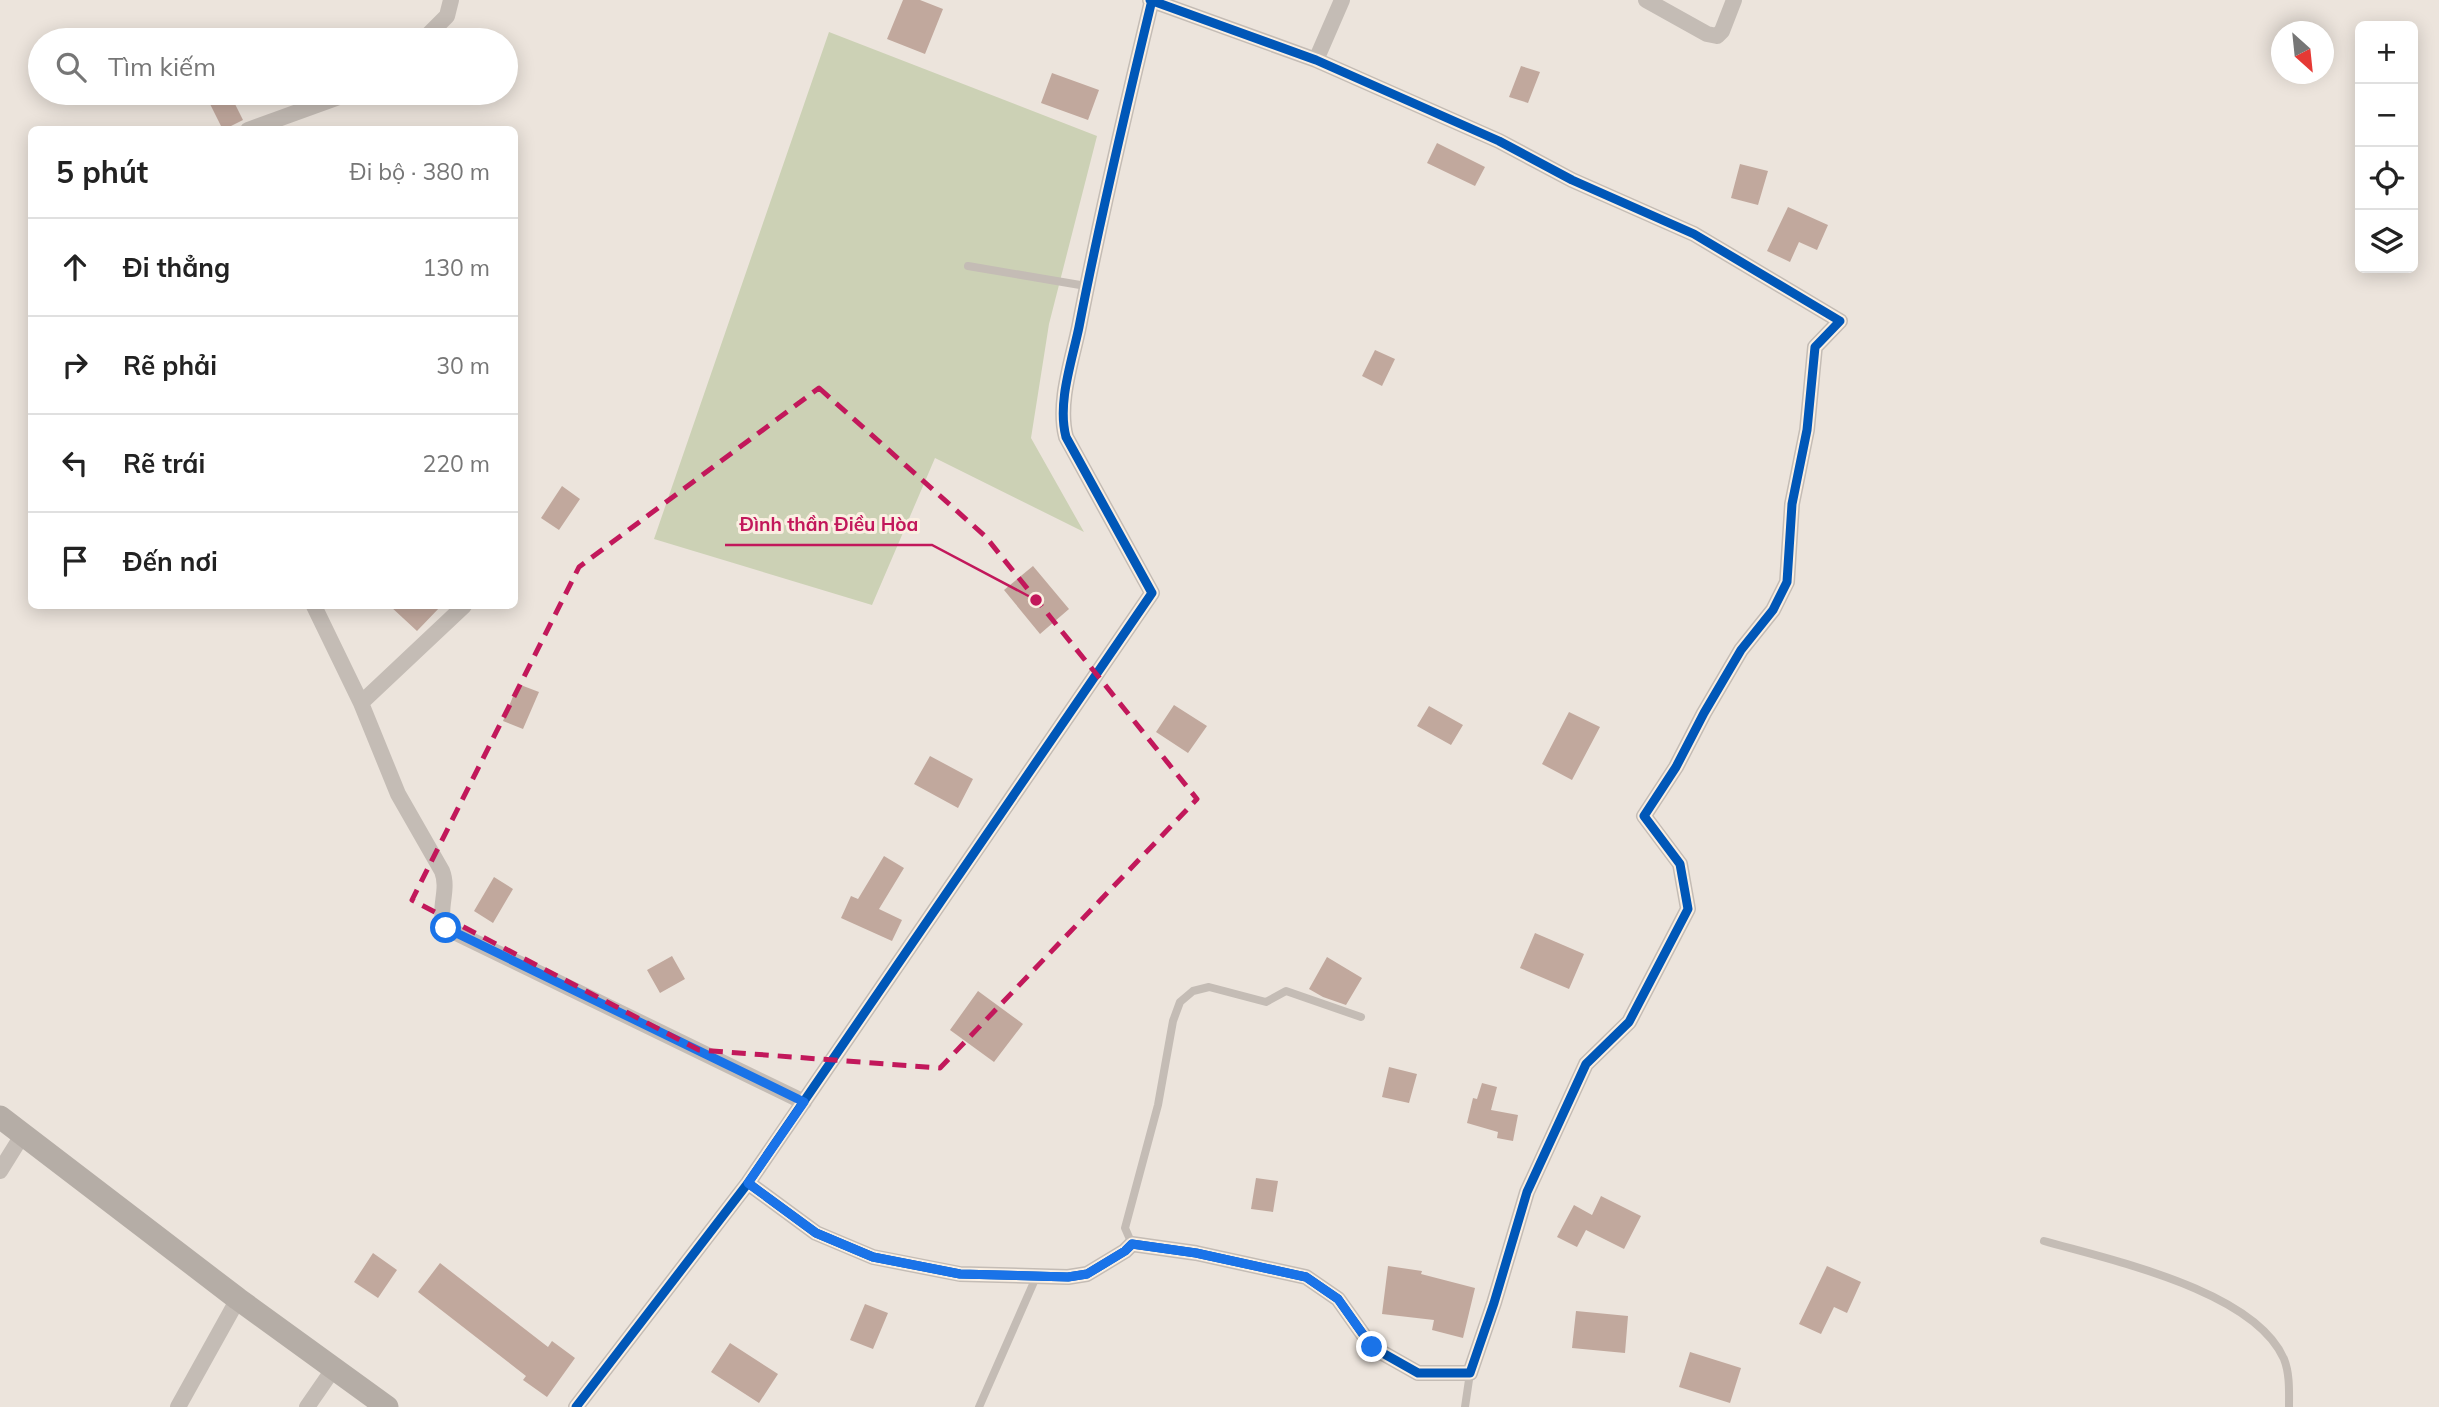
<!DOCTYPE html>
<html lang="vi">
<head>
<meta charset="utf-8">
<style>
	:root { --surface:#fff; --page:#f2f2f2; --text:#222; --muted:#767676; --line:#e0e0e0 }
	body { margin:0; font-family:Mulish,sans-serif; background:var(--page); color:var(--text) }
	.controls { position:absolute; right:21px; top:21px; display:grid; overflow:hidden; border-radius:10px; box-shadow:0 4px 18px #0003 }
	.controls button { width:63px; height:63px; display:grid; place-items:center; padding:0; border:0; border-bottom:2px solid var(--line); background:var(--surface); color:var(--text); font:35px sans-serif }
	.compass { position:absolute; left:2271px; top:21px; width:63px; height:63px; border-radius:50%; background:var(--surface); box-shadow:0 4px 18px #0003; rotate:153deg }
	.stop { position:absolute; width:21px; height:21px; margin:-16px; border:5px solid #1a73e8; border-radius:50%; background:#fff }
	.stop.end { background:#1a73e8; border-color:#fff; box-shadow:0 2px 7px #0008 }
	.list { margin:0; padding:0; list-style:none }
	h2 { display:flex; justify-content:space-between; align-items:center; height:91px; margin:0; padding:0 28px; font-size:30px }
	h2 small { font-size:23px; font-weight:400; color:var(--muted) }
	.list li { display:grid; grid-template-columns:46px 1fr auto; gap:21px; align-items:center; box-sizing:border-box; height:98px; padding:0 28px; border-top:2px solid var(--line) }
	.list b { display:block; font-size:26px; white-space:nowrap }
	.list em { font-size:23px; font-style:normal; color:var(--muted) }
	.icon { flex:none; width:38px; height:38px; fill:none; stroke:currentColor; stroke-width:2; stroke-linecap:round; stroke-linejoin:round }
	.map { position:relative; flex:none; width:2439px; height:1407px; overflow:hidden }
	.search { position:absolute; background:var(--surface); box-shadow:0 4px 18px #0003; left:28px; top:28px; width:490px; height:77px; display:flex; align-items:center; gap:18px; box-sizing:border-box; padding:0 24px; border-radius:38px; color:var(--muted); font-size:26px }
	.panel { position:absolute; background:var(--surface); box-shadow:0 4px 18px #0003; left:28px; top:126px; width:490px; height:483px; border-radius:10px }
	.map>svg:first-child { display:block }
</style>
</head>
<body>
<div class="map">
<svg width="2439" height="1407" viewBox="0 0 2439 1407">
	<rect width="100%" height="100%" fill="#ece4dc"/>
	<path fill="#ccd1b5" d="M829,32L1097,136L1049,324L1031,438L1084,532L935,458L872,605L654,539Z"/>
	<path fill="#c1a89d" d="M903,0H920L943,9L925,54L887,39Z
		M1521,66L1540,72L1528,103L1509,97Z
		M1052,73L1099,90L1088,120L1041,103Z
		M230,94L243,120L223,130L210,104Z
		M1437,143L1485,167L1475,186L1427,163Z
		M1740,164L1768,171L1758,205L1731,198Z
		M1788,207L1828,225L1817,250L1799,242L1790,262L1767,251Z
		M1375,350L1395,359L1382,386L1362,376Z
		M562,486L580,499L559,530L541,518Z
		M1033,566L1069,609L1040,634L1004,590Z
		M390,606H441L417,631Z
		M518,684L539,692L523,729L503,721Z
		M1174,705L1207,726L1188,753L1156,732Z
		M1429,706L1463,725L1451,745L1417,726Z
		M1569,712L1600,727L1572,780L1542,764Z
		M930,756L973,779L958,808L914,784Z
		M884,856L904,868L879,909L902,920L892,941L841,918L851,896L858,899Z
		M494,877L513,889L493,923L474,911Z
		M1535,933L1584,954L1569,989L1520,968Z
		M672,956L685,979L660,993L647,970Z
		M1327,957L1362,978L1346,1005L1323,997L1309,989Z
		M978,991L1023,1024L994,1062L950,1030Z
		M1389,1067L1417,1074L1409,1103L1382,1097Z
		M1482,1083L1497,1087L1491,1110L1518,1115L1513,1141L1497,1138L1498,1132L1467,1123L1473,1098L1477,1099Z
		M1256,1178L1278,1181L1273,1212L1251,1209Z
		M1601,1196L1641,1216L1624,1249L1586,1230L1577,1247L1557,1237L1574,1205L1592,1215Z
		M373,1253L397,1270L378,1298L354,1282Z
		M440,1263L548,1347L552,1341L575,1358L547,1397L523,1380L526,1376L418,1292Z
		M1388,1266L1422,1271L1421,1274L1475,1288L1463,1338L1432,1330L1434,1320L1382,1314Z
		M1827,1266L1861,1282L1847,1313L1834,1307L1821,1334L1799,1324Z
		M865,1304L888,1313L873,1349L850,1340Z
		M1576,1311L1628,1316L1625,1353L1572,1348Z
		M730,1343L778,1374L759,1403L711,1372Z
		M1690,1352L1741,1368L1730,1403L1679,1387Z"/>
	<g fill="none" stroke-linecap="round" stroke-linejoin="round">
		<path stroke="#c4bcb5" stroke-width="8" d="M968,266L1086,286
			M2044,1241C2110,1260 2254,1290 2284,1359C2290,1374 2289,1392 2289,1407
			M1132,1244L1125,1228L1158,1105L1173,1021L1180,1002L1193,991L1209,987L1266,1002L1286,991L1361,1017
			M979,1407L1037,1275
			M1465,1407L1470,1373"/>
		<path stroke="#c4bcb5" stroke-width="16" d="M1646,0L1707,34L1717,36L1722,31L1734,0
			M423,40L447,16L451,0
			M1316,60L1342,0
			M248,130L350,93
			M314,606L361,703L398,794L442,871C450,891 436,910 446,928L804,1102
			M361,703L464,606
			M0,1171L23,1134
			M748,1183L816,1233L873,1257L960,1274L1068,1277L1087,1274L1125,1251L1132,1244L1196,1253L1306,1277L1338,1299L1372,1347L1418,1373H1470L1494,1303L1527,1192L1586,1064L1629,1022L1688,909L1680,864L1644,816L1676,767L1704,713L1741,650L1773,610L1787,582L1792,504L1807,430L1815,347L1840,321L1694,234L1572,180L1499,141L1316,60L1150,0
			M178,1407L238,1299
			M307,1407L334,1368
			M576,1407L748,1183L1152,593L1066,437C1057,403 1072,361 1079,327C1100,218 1126,108 1152,0"/>
		<path stroke="#b5ada6" stroke-width="23" d="M0,1117L238,1299L387,1407"/>
		<g stroke="#faefe2" stroke-width="13">
			<path id="cycleway" d="M748,1183L816,1233L873,1257L960,1274L1068,1277L1087,1274L1125,1251L1132,1244L1196,1253L1306,1277L1338,1299L1372,1347L1418,1373H1470L1494,1303L1527,1192L1586,1064L1629,1022L1688,909L1680,864L1644,816L1676,767L1704,713L1741,650L1773,610L1787,582L1792,504L1807,430L1815,347L1840,321L1694,234L1572,180L1499,141L1316,60L1150,0
				M576,1407L748,1183L1152,593L1066,437C1057,403 1072,361 1079,327C1100,218 1126,108 1152,0"/>
		</g>
		<use href="#cycleway" stroke="#0057b8" stroke-width="9"/>
	</g>
	<g fill="none" stroke-linecap="round" stroke-linejoin="round">
		<path stroke="#1a73e8" stroke-width="9" d="M446,928L804,1102L748,1183L816,1233L873,1257L960,1274L1068,1277L1087,1274L1125,1251L1132,1244L1196,1253L1306,1277L1338,1299L1372,1347"/>
	</g>
	<path fill="none" stroke="#c2185b" stroke-width="5" stroke-dasharray="14 9" stroke-linejoin="round" d="M819,388L985,536L1197,799L940,1068L699,1050L412,900L579,567Z"/>
	<path fill="none" stroke="#c2185b" stroke-width="2.5" d="M1036 600L932 545H725"/>
	<circle fill="#c2185b" stroke="#faefe2" stroke-width="2.5" cx="1036" cy="600" r="7"/>
	<g font-size="19" text-anchor="middle" font-weight="bold" fill="#c2185b" stroke="#faefe2" stroke-width="6" stroke-linejoin="round" paint-order="stroke">
		<text x="829" y="531">Đình thần Điều Hòa</text>
	</g>
</svg>
<div class="controls">
<button>+</button>
<button>−</button>
<button><svg class="icon" aria-label="locate" viewBox="0 0 24 24"><circle cx="12" cy="12" r="6"/><path d="M12 2v4M12 18v4M2 12h4M18 12h4"/></svg></button>
<button><svg class="icon" aria-label="layers" viewBox="0 0 24 24"><path d="M12 4l9 5-9 5-9-5zM3 14l9 5 9-5"/></svg></button>
</div>
<svg class="compass" viewBox="-18 -18 36 36"><path d="M0-13l5 13h-10z" fill="#e53935"/><path d="M0 13l5-13h-10z" fill="#767676"/></svg>
<div class="stop" style="left:446px;top:928px"></div>
<div class="stop end" style="left:1372px;top:1347px"></div>
<div class="search"><svg class="icon" aria-label="search" viewBox="0 0 24 24"><circle cx="10" cy="10" r="6"/><path d="M15 15l6 6"/></svg>Tìm kiếm</div>
<section class="panel">
<h2>5 phút<small>Đi bộ · 380 m</small></h2>
<ul class="list">
<li><svg class="icon" aria-label="ahead" viewBox="0 0 24 24"><path d="M12 20V5M6 11l6-6 6 6"/></svg><div><b>Đi thẳng</b></div><em>130 m</em></li>
<li><svg class="icon" aria-label="right" viewBox="0 0 24 24"><path d="M7 20v-9h11M14 6l5 5-5 5"/></svg><div><b>Rẽ phải</b></div><em>30 m</em></li>
<li><svg class="icon" aria-label="left" viewBox="0 0 24 24"><path d="M17 20v-9H6M10 6l-5 5 5 5"/></svg><div><b>Rẽ trái</b></div><em>220 m</em></li>
<li><svg class="icon" aria-label="arrive" viewBox="0 0 24 24"><path d="M6 21V4h12l-3 4 3 4H6"/></svg><div><b>Đến nơi</b></div></li>
</ul>
</section>
</div>
</body>
</html>
